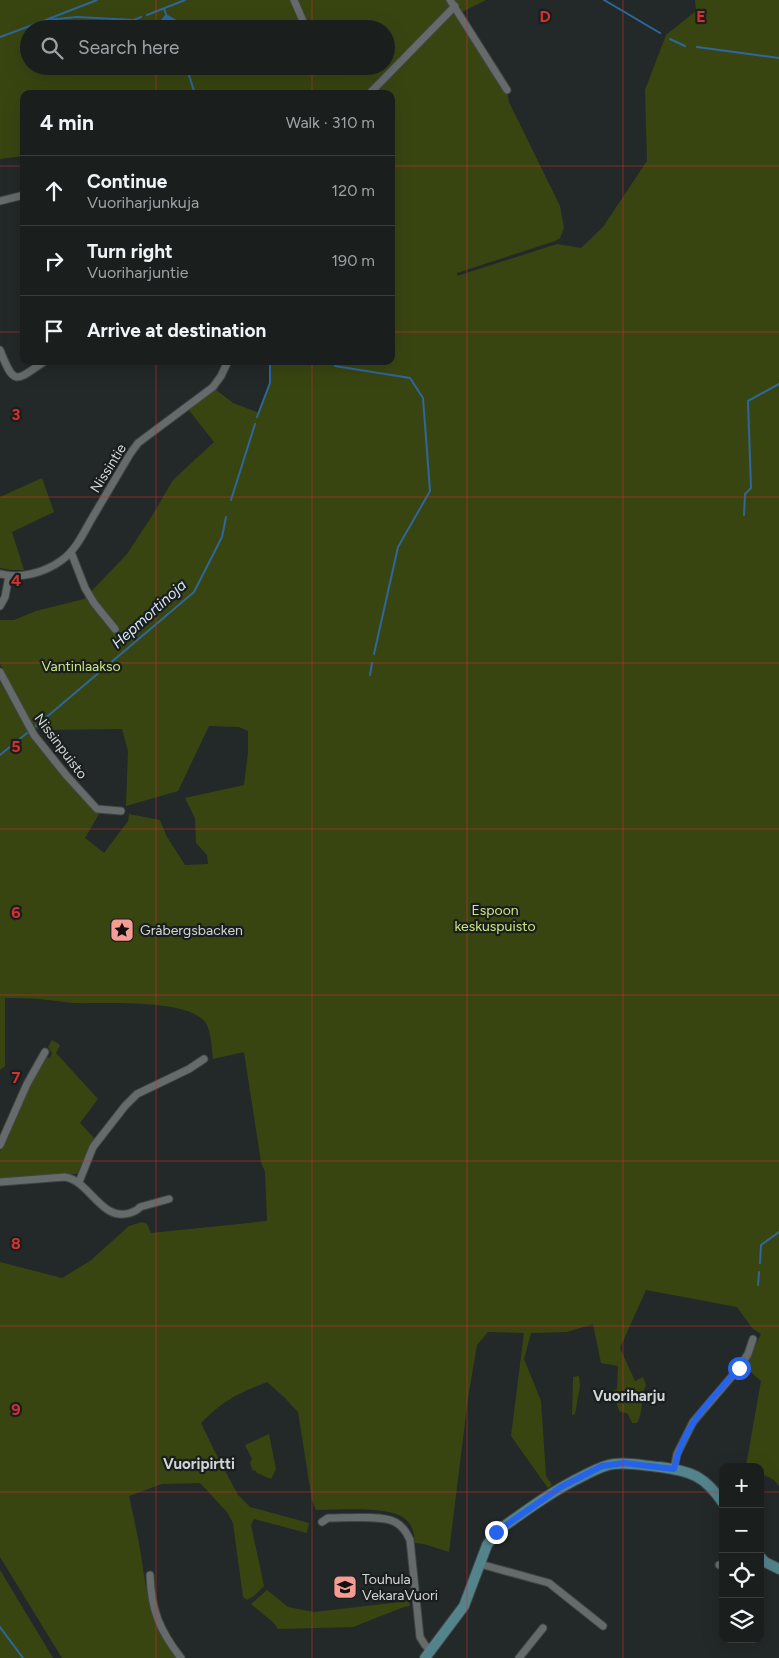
<!DOCTYPE html>
<html lang="en">
<head>
<meta charset="utf-8">
<style>
	:root { --surface:#1a1f1e; --page:#272c2b; --text:#f1f3f6; --muted:#9fa2a4; --line:#383d3c }
	body { margin:0; font-family:Figtree,sans-serif; background:var(--page); color:var(--text) }
	.controls { position:absolute; right:15px; bottom:15px; display:grid; overflow:hidden; border-radius:10px; box-shadow:0 5px 20px #0002 }
	.controls button { width:45px; height:45px; display:grid; place-items:center; padding:0; border:0; border-bottom:1px solid var(--line); background:var(--surface); color:var(--text); font:25px sans-serif }
	.stop { position:absolute; width:15px; height:15px; margin:-11px; border:4px solid #2563eb; border-radius:50%; background:#fff }
	.stop.end { background:#2563eb; border-color:#fff; box-shadow:0 1px 5px #0008 }
	.list { margin:0; padding:0; list-style:none }
	h2 { display:flex; justify-content:space-between; align-items:center; height:65px; margin:0; padding:0 20px; font-size:21px }
	h2 small { font-size:16px; font-weight:400; color:var(--muted) }
	.list li { display:grid; grid-template-columns:32px 1fr auto; gap:15px; align-items:center; box-sizing:border-box; height:70px; padding:0 20px; border-top:1px solid var(--line) }
	.list b { display:block; font-size:19px; white-space:nowrap }
	.list p { margin:0; font-size:16px; white-space:nowrap; color:var(--muted) }
	.list em { font-size:16px; font-style:normal; color:var(--muted) }
	.icon { flex:none; width:28px; height:28px; fill:none; stroke:currentColor; stroke-width:2; stroke-linecap:round; stroke-linejoin:round }
	.map { position:relative; flex:none; width:779px; height:1658px; overflow:hidden }
	.search { position:absolute; background:var(--surface); box-shadow:0 5px 20px #0002; left:20px; top:20px; width:375px; height:55px; display:flex; align-items:center; gap:12px; box-sizing:border-box; padding:0 18px; border-radius:28px; color:var(--muted); font-size:19px }
	.panel { position:absolute; background:var(--surface); box-shadow:0 5px 20px #0002; left:20px; top:90px; width:375px; height:275px; border-radius:10px }
	.map>svg:first-child { display:block }
</style>
</head>
<body>
<div class="map">
<svg width="779" height="1658" viewBox="0 0 779 1658">
	<rect width="100%" height="100%" fill="#232928"/>
	<path fill="#394511" fill-rule="evenodd" d="M0,0H486L460,13L507,90L509,102L560,206L564,228L560,238L555,241L457,273V276L557,244L581,248L603,227L647,161L645,90L666,35L696,11L695,0H779V1486L774,1480L760,1473V1467L746,1466L761,1381L745,1367L761,1334L753,1329L737,1307L646,1290L620,1348L635,1381L643,1377L646,1385C640,1397 644,1411 637,1423H632L628,1414L619,1411L613,1391L617,1389L618,1366L601,1363L593,1324L567,1332L531,1333L524,1359L541,1401L546,1476L552,1485L548,1488L511,1436L524,1333L488,1332L477,1345L468,1398L449,1552L424,1544L415,1543C414,1533 413,1525 404,1518C388,1506 337,1510 316,1510L312,1500L298,1412L285,1398L267,1382C237,1394 225,1399 201,1423L214,1450L238,1495L250,1507L309,1523L307,1533L254,1519L251,1525L264,1586L254,1596L247,1600L243,1597L233,1523L227,1512L200,1483L162,1484L129,1496C134,1520 140,1544 143,1569C148,1602 155,1632 178,1658H62L0,1557V1262L62,1278L90,1261L129,1226L142,1222L147,1224L151,1233L267,1221L265,1172L261,1162L244,1052L213,1059C212,1050 211,1029 205,1022C186,998 103,1004 74,1003C62,1002 51,1000 39,999C28,998 16,998 5,998V1066L0,1070V682L29,730L32,739L73,788L99,814L85,838L104,853L128,821L129,814L160,820L167,837L185,865L208,864L207,855L196,843L195,818L185,798L244,785L248,752V731L239,727L209,726L178,791L126,806L128,751L122,729L43,730L34,728L0,664V620H14L36,611L84,599L127,554L152,516L173,480L214,442L188,409L215,389L233,403L259,413L270,383V361H391V94H24V156L0,159ZM29,29H386V66H29Z
		M42,478L54,512L12,532L24,570H12L0,568V497Z
		M52,1040L60,1045L56,1053L98,1099L80,1123L95,1139L77,1174L0,1179V1151L42,1060L46,1057L50,1058L52,1053L48,1047Z
		M579,1376L580,1386L575,1414L572,1415L573,1377Z
		M269,1434L276,1469L271,1479L257,1473L255,1470L253,1471L250,1463L252,1459L245,1445Z
		M0,1570L53,1658H0Z
		M267,1590L288,1607L314,1612L409,1601L410,1606L404,1607L353,1627L278,1629L274,1623L251,1604Z"/>
	<path fill="#2e679c" d="M166,14L180,22L181,29H156V26Z"/>
	<g fill="none" stroke-linecap="round" stroke-linejoin="round">
		<path stroke="#2e679c" stroke-width="2" d="M604,0L660,33
			M164,9L166,14
			M147,15L185,0
			M48,19L97,0
			M0,37L46,20L77,17L134,20L141,17
			M670,39L685,46
			M697,47L779,58
			M186,66L195,94
			M335,366L410,378L423,398L430,491L398,547L374,654
			M257,417L270,383V361
			M231,500L255,424
			M744,515L745,494L751,488L748,401L779,384
			M370,675L372,663
			M36,726L194,592L222,537L226,517
			M0,755L27,733
			M760,1263L761,1245L779,1232
			M758,1285L759,1272
			M0,1627L23,1658"/>
		<g stroke="#404544" stroke-width="9">
			<path id="street" d="M294,0L303,21
				M450,0L507,90
				M369,94L455,6
				M0,201L24,195
				M0,350C14,386 15,382 45,361
				M71,552L85,588L94,603L115,629
				M0,574C21,579 44,573 62,560C75,551 83,534 91,520C104,498 117,476 130,454L138,443L213,387L221,376L228,361
				M0,606L5,597L9,576
				M0,672L34,735L66,775L97,809L121,811
				M0,1145L27,1084L45,1052
				M0,1182L65,1177C90,1181 101,1222 130,1213C135,1211 137,1211 140,1207L169,1199
				M79,1182L93,1147L125,1106L137,1094L189,1069L204,1059
				M674,1469L677,1454L693,1422L739,1368L748,1354L753,1339
				M322,1522L328,1518C344,1518 382,1515 395,1522C403,1526 407,1533 410,1540L420,1637L425,1645L431,1651
				M480,1564L549,1583L603,1626
				M719,1565L723,1564
				M150,1575C151,1610 160,1631 181,1658
				M519,1658L543,1628"/>
		</g>
		<g stroke="#404544" stroke-width="12">
			<path id="secondary" d="M760,1557L765,1562L779,1569
				M425,1658L464,1606L487,1545L496,1532C524,1512 552,1491 583,1476C593,1471 603,1465 614,1464C629,1462 645,1466 660,1467C691,1471 705,1476 723,1503"/>
		</g>
		<use href="#street" stroke="#646b6a" stroke-width="7"/>
		<use href="#secondary" stroke="#53838b" stroke-width="10"/>
	</g>
	<g fill="none" stroke-linecap="round" stroke-linejoin="round">
		<path stroke="#2563eb" stroke-width="6" d="M496,1532L561,1487L602,1466L624,1463L674,1469C683,1425 711,1400 739,1368"/>
	</g>
	<path fill="none" stroke="#d63131" stroke-width="1" stroke-opacity="0.55" d="M156,0V29M312,0V29M467,0V1658M623,0V1658M156,66V94M312,66V94M0,166H24M391,166H779M0,332H24M391,332H779M156,361V1658M312,361V1658M0,497H779M0,663H779M0,829H779M0,995H779M0,1161H779M0,1326H779M0,1492H723M760,1492H779"/>
	<defs>
		<g id="sight-square" transform="scale(1.25)"><rect x="-9" y="-9" width="18" height="18" rx="4" fill="#f59c94" stroke="#1a1f1e"/><path d="M0-6L1.8-2.2L6-1.7L2.9 1.2L3.7 5.4L0 3.3L-3.7 5.4L-2.9 1.2L-6-1.7L-1.8-2.2Z" fill="#111"/></g>
		<g id="school-square" transform="scale(1.25)"><rect x="-9" y="-9" width="18" height="18" rx="4" fill="#f59c94" stroke="#1a1f1e"/><path d="M0-5L7-2L0 1L-7-2ZM-4 1L0 2.5L4 1V4Q0 6-4 4Z" fill="#111"/></g>
	</defs>
	<g fill-rule="evenodd">
		<use href="#sight-square" x="122" y="930"/>
		<use href="#school-square" x="345" y="1587"/>
	</g>
	<g text-anchor="middle" stroke-width="4.5" stroke-linejoin="round" paint-order="stroke">
		<g font-size="14" fill="#d3d6d6" stroke="#1a1f1e">
			<text transform="translate(108 468) rotate(-58)" y="5">Nissintie</text>
			<text transform="translate(61 746) rotate(53)" y="5">Nissinpuisto</text>
		</g>
		<g font-size="14" fill="#cce77f" stroke="#1a1f1e">
			<text x="81" y="671">Vantinlaakso</text>
			<text x="495" y="915">Espoon<tspan x="495" dy="16">keskuspuisto</tspan></text>
		</g>
		<g font-size="14" fill="#d3d6d6" stroke="#1a1f1e" text-anchor="start">
			<text x="140" y="935">Gråbergsbacken</text>
			<text x="362" y="1584">Touhula<tspan x="362" dy="16">VekaraVuori</tspan></text>
		</g>
		<g font-size="15" font-style="italic" fill="#d6e5f4" stroke="#1a1f1e">
			<text transform="translate(149 614) rotate(-42)" y="5">Hepmortinoja</text>
		</g>
		<g font-size="15" font-weight="bold" fill="#ced6d5" stroke="#1a1f1e">
			<text x="629" y="1401">Vuoriharju</text>
			<text x="199" y="1469">Vuoripirtti</text>
		</g>
	</g>
	<g font-size="16" text-anchor="middle" font-weight="bold" fill="#d63131" stroke="#1a1f1e" stroke-width="4.5" stroke-linejoin="round" paint-order="stroke">
		<text x="545" y="22">D</text>
		<text x="701" y="22">E</text>
		<text x="16" y="420">3</text>
		<text x="16" y="586">4</text>
		<text x="16" y="752">5</text>
		<text x="16" y="918">6</text>
		<text x="16" y="1083">7</text>
		<text x="16" y="1249">8</text>
		<text x="16" y="1415">9</text>
	</g>
</svg>
<div class="controls">
<button>+</button>
<button>−</button>
<button><svg class="icon" aria-label="locate" viewBox="0 0 24 24"><circle cx="12" cy="12" r="6"/><path d="M12 2v4M12 18v4M2 12h4M18 12h4"/></svg></button>
<button><svg class="icon" aria-label="layers" viewBox="0 0 24 24"><path d="M12 4l9 5-9 5-9-5zM3 14l9 5 9-5"/></svg></button>
</div>
<div class="stop" style="left:739px;top:1368px"></div>
<div class="stop end" style="left:496px;top:1532px"></div>
<div class="search"><svg class="icon" aria-label="search" viewBox="0 0 24 24"><circle cx="10" cy="10" r="6"/><path d="M15 15l6 6"/></svg>Search here</div>
<section class="panel">
<h2>4 min<small>Walk · 310 m</small></h2>
<ul class="list">
<li><svg class="icon" aria-label="ahead" viewBox="0 0 24 24"><path d="M12 20V5M6 11l6-6 6 6"/></svg><div><b>Continue</b><p>Vuoriharjunkuja</p></div><em>120 m</em></li>
<li><svg class="icon" aria-label="right" viewBox="0 0 24 24"><path d="M7 20v-9h11M14 6l5 5-5 5"/></svg><div><b>Turn right</b><p>Vuoriharjuntie</p></div><em>190 m</em></li>
<li><svg class="icon" aria-label="arrive" viewBox="0 0 24 24"><path d="M6 21V4h12l-3 4 3 4H6"/></svg><div><b>Arrive at destination</b></div></li>
</ul>
</section>
</div>
</body>
</html>
